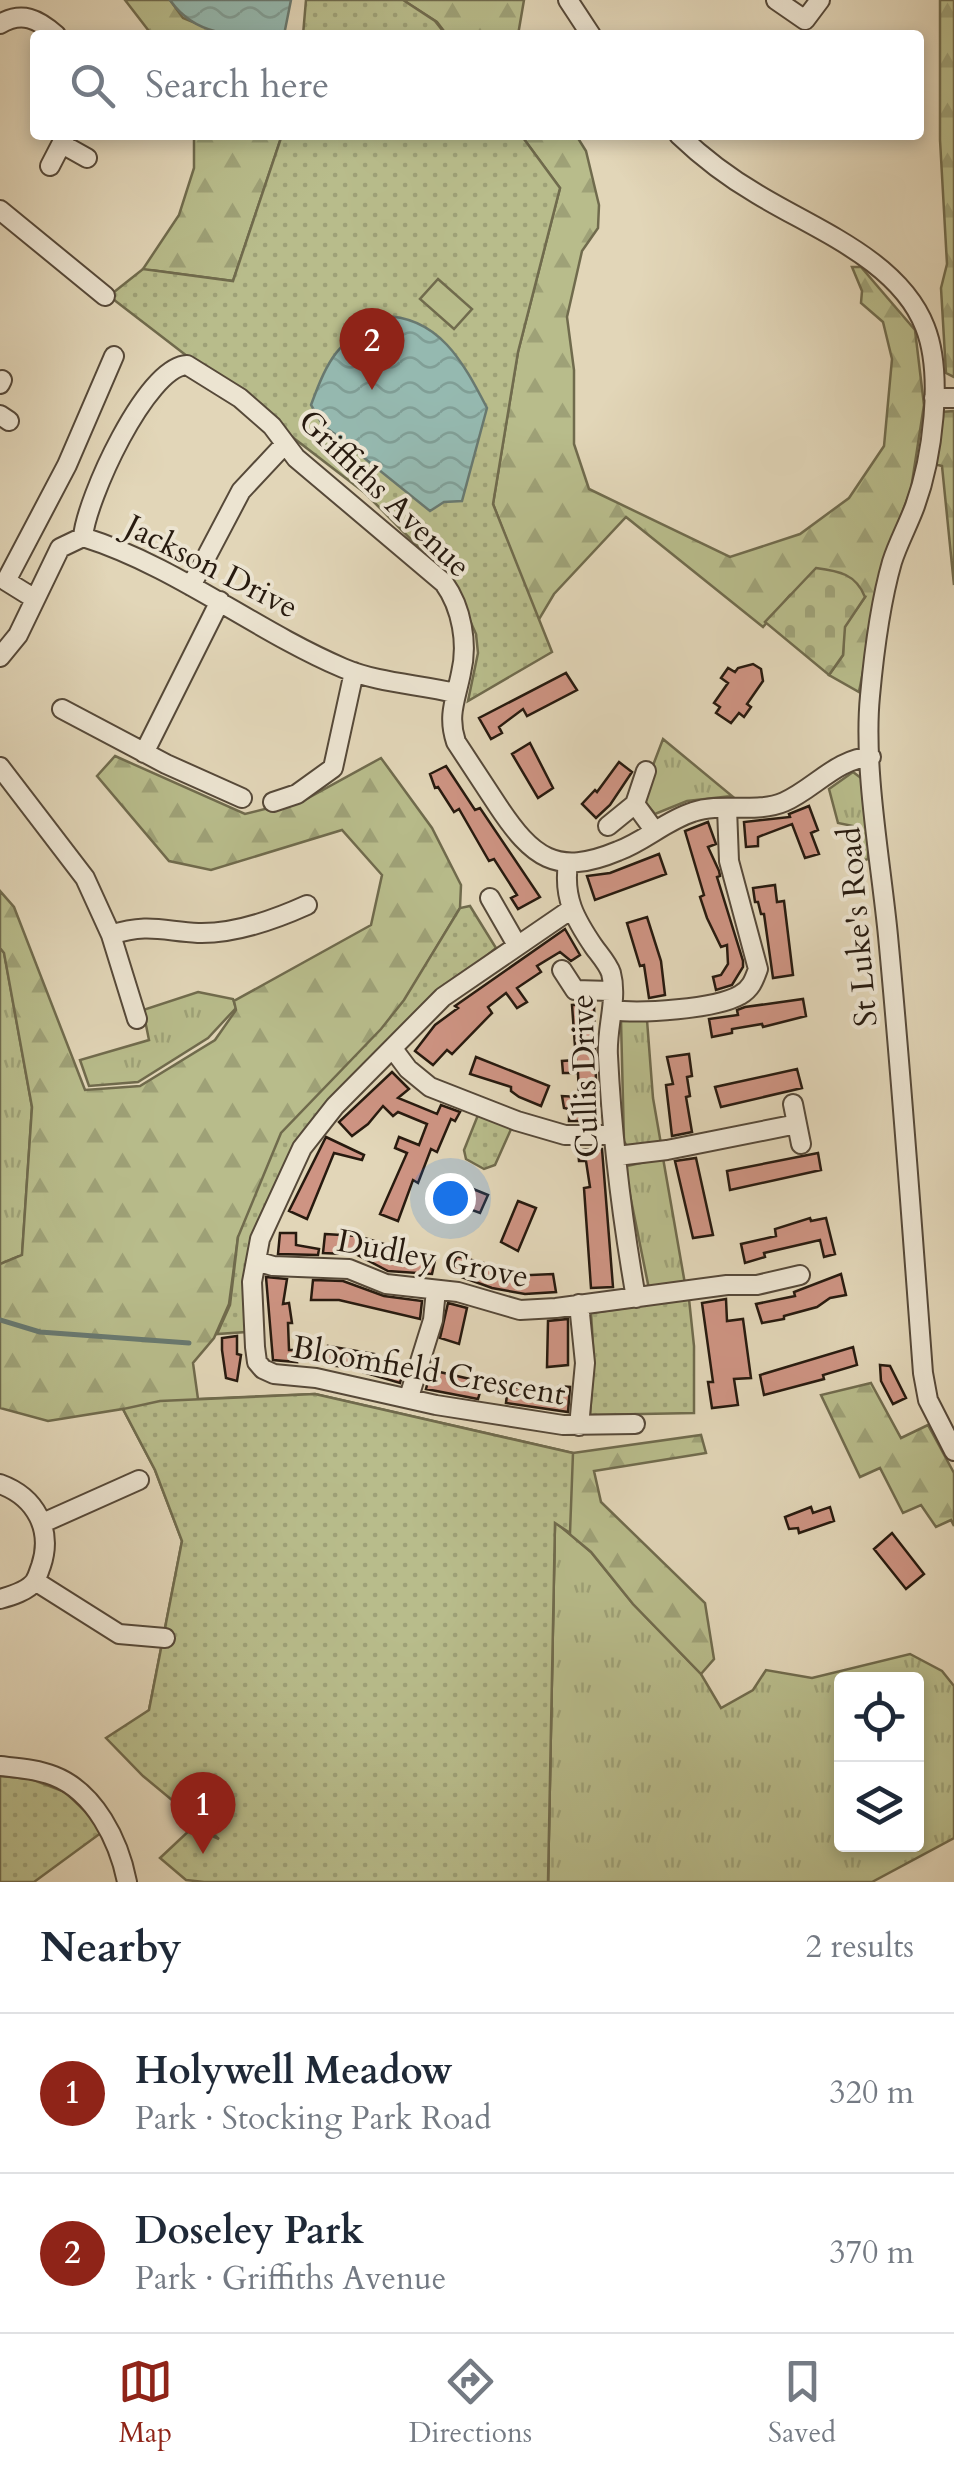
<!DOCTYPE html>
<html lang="en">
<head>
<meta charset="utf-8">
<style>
	:root { --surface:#fff; --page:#f2f2f3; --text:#1f2937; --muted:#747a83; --line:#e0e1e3; --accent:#8f2418 }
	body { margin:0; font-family:Cardo,serif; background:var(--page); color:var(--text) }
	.controls { position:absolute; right:30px; bottom:30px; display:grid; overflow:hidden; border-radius:10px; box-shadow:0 5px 15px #0003 }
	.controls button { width:90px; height:90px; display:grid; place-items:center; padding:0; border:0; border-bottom:2px solid var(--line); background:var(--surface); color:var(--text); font:50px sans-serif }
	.you { position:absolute; left:450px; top:1198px; width:35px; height:35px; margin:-25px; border:8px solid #fff; border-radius:50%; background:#1a73e8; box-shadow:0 0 0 15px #1a73e833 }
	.badge { display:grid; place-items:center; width:65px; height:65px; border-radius:50%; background:var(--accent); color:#fff; font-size:32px; font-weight:700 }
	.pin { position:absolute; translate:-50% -82px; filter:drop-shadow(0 2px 5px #0008) }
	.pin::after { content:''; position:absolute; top:52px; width:35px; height:30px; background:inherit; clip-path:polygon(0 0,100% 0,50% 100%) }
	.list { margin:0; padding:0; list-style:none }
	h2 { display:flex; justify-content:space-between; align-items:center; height:130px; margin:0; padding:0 40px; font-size:42px }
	h2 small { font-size:32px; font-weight:400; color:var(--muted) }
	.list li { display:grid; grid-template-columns:65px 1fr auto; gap:30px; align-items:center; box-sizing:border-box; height:160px; padding:0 40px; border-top:2px solid var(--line) }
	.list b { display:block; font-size:38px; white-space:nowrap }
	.list p { margin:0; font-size:32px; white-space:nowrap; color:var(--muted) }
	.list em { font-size:32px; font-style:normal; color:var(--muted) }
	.icon { flex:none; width:55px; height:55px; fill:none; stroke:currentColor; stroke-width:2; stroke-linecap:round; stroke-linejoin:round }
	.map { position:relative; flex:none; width:954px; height:1882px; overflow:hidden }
	.search { position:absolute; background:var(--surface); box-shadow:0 5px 15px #0003; left:30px; right:30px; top:30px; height:110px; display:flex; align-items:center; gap:25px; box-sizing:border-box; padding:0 35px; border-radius:10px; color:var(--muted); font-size:38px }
	.sheet { height:450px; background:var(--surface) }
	nav { display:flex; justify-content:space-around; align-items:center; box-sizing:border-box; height:140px; border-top:2px solid var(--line); background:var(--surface); font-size:28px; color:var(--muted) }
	nav a { display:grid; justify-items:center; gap:5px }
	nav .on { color:var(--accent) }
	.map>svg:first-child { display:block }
</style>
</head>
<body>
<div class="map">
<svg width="954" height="1882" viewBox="0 0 954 1882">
	<defs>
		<pattern id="grass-tufts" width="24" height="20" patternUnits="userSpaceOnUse" patternTransform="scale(2.5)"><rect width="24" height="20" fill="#b8bc8b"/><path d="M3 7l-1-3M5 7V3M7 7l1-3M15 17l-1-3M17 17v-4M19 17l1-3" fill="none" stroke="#9ea177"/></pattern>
		<pattern id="forest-firs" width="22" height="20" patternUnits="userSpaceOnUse" patternTransform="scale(2.5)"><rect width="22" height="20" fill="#b8bc8b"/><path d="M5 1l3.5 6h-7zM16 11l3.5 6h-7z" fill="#9ea177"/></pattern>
		<pattern id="cemetery-stones" width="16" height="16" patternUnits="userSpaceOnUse" patternTransform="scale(2.5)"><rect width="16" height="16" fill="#b8bc8b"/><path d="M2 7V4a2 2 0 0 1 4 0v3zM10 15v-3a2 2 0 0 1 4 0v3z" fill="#9ea177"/></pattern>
		<pattern id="park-dots" width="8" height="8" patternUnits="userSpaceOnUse" patternTransform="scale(2.5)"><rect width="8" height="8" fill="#b8bc8b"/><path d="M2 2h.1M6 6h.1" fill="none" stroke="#9ea177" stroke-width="1.8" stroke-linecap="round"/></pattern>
		<pattern id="water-waves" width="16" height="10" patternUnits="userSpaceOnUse" patternTransform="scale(2.5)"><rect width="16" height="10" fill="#95b9b0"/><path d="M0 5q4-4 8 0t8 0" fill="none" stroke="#809e96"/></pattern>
	</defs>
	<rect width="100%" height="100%" fill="#e2d6b8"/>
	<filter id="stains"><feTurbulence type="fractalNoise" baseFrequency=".002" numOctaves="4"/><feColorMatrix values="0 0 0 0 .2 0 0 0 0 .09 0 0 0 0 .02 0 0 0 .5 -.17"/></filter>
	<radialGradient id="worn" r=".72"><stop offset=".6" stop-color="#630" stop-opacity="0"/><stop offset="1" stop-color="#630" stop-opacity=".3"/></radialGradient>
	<path fill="url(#grass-tufts)" stroke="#706b4d" stroke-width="2.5" fill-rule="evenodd" d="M663,739L732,796L687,801L655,814L641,797Z
		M853,772L861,778L869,829L868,859L855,863L848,840L855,833L853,826L838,823L829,789Z
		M0,948L4,952L32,1107L22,1255L0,1264Z
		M198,992L233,999L236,1008L208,1038L138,1082L89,1086L80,1060L149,1040L143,1010Z
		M647,1020L653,1098L661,1144L629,1150L624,1141L621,1021Z
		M663,1158L685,1284L649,1289L627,1180V1166Z
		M555,1521L591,1552L633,1604L701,1674L721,1708L753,1690L766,1670L812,1678L910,1654L942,1671L954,1686V1838L872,1882H548ZM842,1680H916V1844H842Z"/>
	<path fill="url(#forest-firs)" stroke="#706b4d" stroke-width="2.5" d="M125,0H170L183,18L225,35H152Z
		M403,0H524L518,35H447L437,22Z
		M940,0H954V377L946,373L941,288L947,264L940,140Z
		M194,135H282L233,281L143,269L179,215L194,168Z
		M521,135H576L586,151L599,205L598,228L582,251L567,317L574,370V444L589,489L730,557L800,534L849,498L884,446L892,359L883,322L861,303L862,291L852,267H861L915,330L924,405L911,489L885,559L859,692L829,675L843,655L844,627L865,597L790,595L763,627L626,517L554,594L538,621L493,504L518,352L560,188Z
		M954,411V585L942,466L934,464L941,412Z
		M115,756L245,814L308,798L381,758L432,828L461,885L460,908L402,1005L238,1237L229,1304L214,1338L193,1363L198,1399L315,1394L573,1453L701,1435L706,1453L594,1471L601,1502L705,1603L714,1659L701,1674L633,1604L591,1552L555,1522L548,1882L149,1710L182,1541L155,1470L123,1409L48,1421L0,1408V1264L22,1255L32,1107L4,953L0,948V891L14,907L85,1090L140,1086L215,1040L236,1010L234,1001L371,925L382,875L342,830L211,870L169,861L97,776Z
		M871,1383L901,1438L928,1425L954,1473V1526L951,1520L936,1527L921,1505L903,1513L880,1468L860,1477L821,1395Z"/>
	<path fill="url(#cemetery-stones)" stroke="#706b4d" stroke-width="2.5" d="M816,568C839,571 856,574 865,597L845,627L843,655L829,675L765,622Z"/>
	<path fill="url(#park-dots)" stroke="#706b4d" stroke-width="2.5" d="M306,0H403L435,21L446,35H303Z
		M282,135H521L560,188L518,352L493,504L552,652L468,701L478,653L476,634L453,582L365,493L109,296L143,269L233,281Z
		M470,906L496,948L419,1012L349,1084L267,1218L246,1332L217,1334L230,1305L238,1237L281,1133L381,1029L404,1000L460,908Z
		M478,1115L512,1127L495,1165L484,1169L466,1159L464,1150Z
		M689,1299L694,1346V1413L590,1415L594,1360L591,1313Z
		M315,1394L573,1453L570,1533L555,1523L548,1882H204L186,1880L160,1858L193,1827L219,1839L143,1776L106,1738L149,1710L182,1541L155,1470L123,1409L160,1401Z
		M0,1776L31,1779L65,1792L105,1830L34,1882H0Z"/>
	<path fill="#b8bc8b" stroke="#706b4d" stroke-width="2.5" d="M438,279L472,309L454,329L420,299Z"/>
	<path fill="url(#water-waves)" stroke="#697970" stroke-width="2.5" d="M170,0H291L284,35C240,35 198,40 170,0Z
		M382,316C439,316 463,362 487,408L462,501L444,502L430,511L322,424L311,405C329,356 337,344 382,316Z"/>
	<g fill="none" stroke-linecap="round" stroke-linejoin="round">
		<path stroke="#697970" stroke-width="5" d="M0,1320L40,1332L189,1343"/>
	</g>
	<path fill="#ce9483" stroke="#271a0f" stroke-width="2.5" d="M753,664L761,669L763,681L747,704L751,707L744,717L739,713L731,723L716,713L720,707L714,703L728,683L721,678L728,668L735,672L738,668Z
		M566,673L577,690L527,716L523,709L499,727L502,733L491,739L479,718Z
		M530,743L553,788L538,798L512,754Z
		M619,762L632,772L610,805L596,818L582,804L595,790L597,792Z
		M446,766L475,810L480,808L540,897L518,909L511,898L517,895L494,859L489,861L459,809L454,812L438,787L435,788L430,774Z
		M809,806L818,830L811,833L819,854L805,858L792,824L758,837V846L746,847L744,822L790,817L789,814Z
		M708,822L716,844L708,847L719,871L720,876L717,877L743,961V967L732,985L716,990L713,977L721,975L728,964L727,945L721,947L707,918L700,897L704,895L685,831Z
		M659,854L666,874L595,900L587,876L610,873Z
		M775,885L777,902L784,901L793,975L773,978L764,914H761L758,902H755L753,888Z
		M647,917L661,961L665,995L649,998L644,965L640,966L627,923Z
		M565,929L580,955L571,961L560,952L537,966L541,972L517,988L527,1002L517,1008L506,993L488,1007L492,1013L452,1054L447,1050L433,1065L415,1051L435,1025L458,1008L455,1006Z
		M803,999L806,1016L763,1027L762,1024L732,1029V1033L712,1037L709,1019L738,1015L737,1010L745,1007Z
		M594,1004L597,1121H569V1109L564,1108L562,1096L579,1097L578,1073H563L562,1061L576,1060L572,1005Z
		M689,1054L692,1076L687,1077L690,1096L686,1097L692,1132L672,1136L666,1085L673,1084L667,1057Z
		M476,1057L549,1086L541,1106L519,1097L511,1091V1087L470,1074Z
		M797,1069L802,1088L721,1107L715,1087Z
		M392,1072L409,1089L398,1098L437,1114L441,1105L460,1112L455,1121L451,1119L437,1152L431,1149L418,1183L413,1180L398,1221L380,1214L407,1153L395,1148L399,1137L419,1145L427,1124L398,1112L393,1116L383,1106L368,1124L352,1136L339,1122Z
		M326,1137L364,1155L362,1160L334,1153L307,1219L289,1211Z
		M602,1149L613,1287L591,1288L584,1188L590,1187L586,1161H579L578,1150Z
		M818,1153L821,1170L730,1190L727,1171Z
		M696,1158L713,1235L693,1238L675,1161Z
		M446,1178L488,1195L480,1213L437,1197Z
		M518,1201L536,1208L518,1251L501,1242Z
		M810,1218L811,1221L826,1218L835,1254L824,1257L820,1240L764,1253L765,1257L745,1263L741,1244L776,1236L775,1229Z
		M280,1233H296V1245L319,1249L318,1255L278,1254Z
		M325,1234L358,1236L384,1244L382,1249L435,1260L432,1274L388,1271L346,1249L345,1254L323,1253Z
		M456,1256L487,1264L486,1267L509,1273L507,1276L553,1274L556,1292L525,1294L492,1288L453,1274Z
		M841,1274L846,1295L830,1298L817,1307L784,1316V1319L762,1323L756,1304L795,1296L794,1292Z
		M266,1277L287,1279L283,1304L289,1303L292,1323H288L289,1350H295L297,1362L273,1360Z
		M313,1280L343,1281L384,1296L422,1301L420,1319L339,1300H311Z
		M726,1299L727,1321L743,1319L751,1378L734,1379L738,1405L712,1408L708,1382H713L702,1303Z
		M448,1303L467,1308L459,1344L440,1338Z
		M568,1319V1365L547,1367L548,1321Z
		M237,1336V1354L241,1355L237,1381L226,1378L222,1350V1338Z
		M328,1346L374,1354L372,1359L404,1367L400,1383L346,1367L326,1365Z
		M853,1347L857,1365L823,1375L824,1379L764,1395L760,1375Z
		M880,1365L890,1366L906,1398L893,1404L881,1381Z
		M431,1370L483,1382L478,1399L426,1389Z
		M508,1386L530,1390L529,1395L558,1396L559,1386L570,1387L568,1412L506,1403Z
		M811,1507L813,1513L830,1507L834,1521L799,1533L798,1528L789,1529L785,1517Z
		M892,1533L924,1574L906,1589L874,1549Z"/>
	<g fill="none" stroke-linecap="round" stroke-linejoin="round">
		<g stroke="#564939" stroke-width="22">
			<path id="minor" d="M568,0L591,35
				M776,0L805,20L820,0
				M0,24C22,11 38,19 56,35
				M679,135C703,158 728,177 757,194C814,229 899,260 925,327C944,375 932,459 915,506C908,525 898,543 892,562C880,604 874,652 870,696C863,768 881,863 888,936C902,1082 912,1227 923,1373L928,1400L954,1451
				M62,144L87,158
				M50,166L66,135
				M0,210L105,296
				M0,384L2,380
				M934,398H954
				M0,415L9,421
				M83,537C86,500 146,367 187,365L240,398L272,426L296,458L444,583C462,608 468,644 461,673C456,699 447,715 456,742C470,763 484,785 498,806C532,857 556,877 618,851C645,841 665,821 693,812C721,802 756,814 784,802C814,789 837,758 871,757
				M191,586L241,491L284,445
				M35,599L6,581L67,465L114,356
				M0,657L18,635L60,548L83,537C176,566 254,630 343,668C378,683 418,684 455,693
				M62,709L166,764L242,798
				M144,753L220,601
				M0,767L85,878L111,935L137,1019
				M646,771L635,804L654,830
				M273,802L297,794L333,768L354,672
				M608,826L635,804
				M568,863C563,898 575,919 594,947C599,954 608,964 611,973C618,999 606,1029 608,1056C612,1138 622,1218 636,1298
				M490,898L517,945
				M570,910L443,997L335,1106L302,1148L260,1239L252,1282L255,1347L257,1362L263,1369L274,1374L316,1378L436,1405L563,1425L635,1424
				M111,935C147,923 163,931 198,933C233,934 276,919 307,905
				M562,970L575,990L611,991
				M612,1010C640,1014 716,1009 740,995C751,989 754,980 758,969L729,861L727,808
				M393,1049L408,1069L430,1087L517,1121L565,1135H613
				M793,1104L801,1144
				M617,1156L667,1150L797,1124
				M256,1261L273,1266L349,1269L386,1284L458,1292L520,1310L556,1308L727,1285H757L800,1275
				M579,1304L585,1363L579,1426
				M409,1397L433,1320L436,1290
				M0,1484C36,1497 53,1530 41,1566C39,1571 38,1576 35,1581C28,1591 11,1596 0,1599
				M45,1522L139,1480
				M35,1581L119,1634L165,1638
				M0,1766C18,1768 37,1769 54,1776C95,1792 119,1841 127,1882"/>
		</g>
		<use href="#minor" stroke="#ece4d1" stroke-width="18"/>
	</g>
	<g text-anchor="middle" stroke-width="8" stroke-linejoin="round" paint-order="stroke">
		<g font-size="32" fill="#271a0f" stroke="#ece4d1">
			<text transform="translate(385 493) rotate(44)" y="11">Griffiths Avenue</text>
			<text transform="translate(212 566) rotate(27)" y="11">Jackson Drive</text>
			<text transform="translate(857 927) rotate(-95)" y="11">St Luke's Road</text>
			<text transform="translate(584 1076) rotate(-92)" y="11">Cullis Drive</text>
			<text transform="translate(433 1258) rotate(11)" y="11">Dudley Grove</text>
			<text transform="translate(429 1370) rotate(10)" y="11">Bloomfield Crescent</text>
		</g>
	</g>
	<rect width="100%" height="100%" filter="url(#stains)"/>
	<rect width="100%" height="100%" fill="url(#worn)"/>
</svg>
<div class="controls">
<button><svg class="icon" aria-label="locate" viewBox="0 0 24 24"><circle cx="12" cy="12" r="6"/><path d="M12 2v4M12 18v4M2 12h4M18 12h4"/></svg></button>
<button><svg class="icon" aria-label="layers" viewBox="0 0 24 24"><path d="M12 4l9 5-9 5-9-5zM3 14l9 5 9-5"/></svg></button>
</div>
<div class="you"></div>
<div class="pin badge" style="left:203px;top:1854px">1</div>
<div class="pin badge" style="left:372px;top:390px">2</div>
<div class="search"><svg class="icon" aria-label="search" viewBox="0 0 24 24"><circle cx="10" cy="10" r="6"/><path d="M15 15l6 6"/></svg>Search here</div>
</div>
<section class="sheet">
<h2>Nearby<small>2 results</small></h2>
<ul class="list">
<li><span class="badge">1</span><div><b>Holywell Meadow</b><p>Park · Stocking Park Road</p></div><em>320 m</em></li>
<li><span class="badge">2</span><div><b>Doseley Park</b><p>Park · Griffiths Avenue</p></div><em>370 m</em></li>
</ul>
</section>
<nav>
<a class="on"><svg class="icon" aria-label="map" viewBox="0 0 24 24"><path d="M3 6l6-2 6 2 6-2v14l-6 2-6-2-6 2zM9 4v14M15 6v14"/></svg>Map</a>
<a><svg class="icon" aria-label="directions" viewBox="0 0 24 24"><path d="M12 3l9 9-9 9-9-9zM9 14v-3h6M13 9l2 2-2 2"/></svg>Directions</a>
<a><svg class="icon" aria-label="saved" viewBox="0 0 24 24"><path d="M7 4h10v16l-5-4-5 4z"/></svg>Saved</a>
</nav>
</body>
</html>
